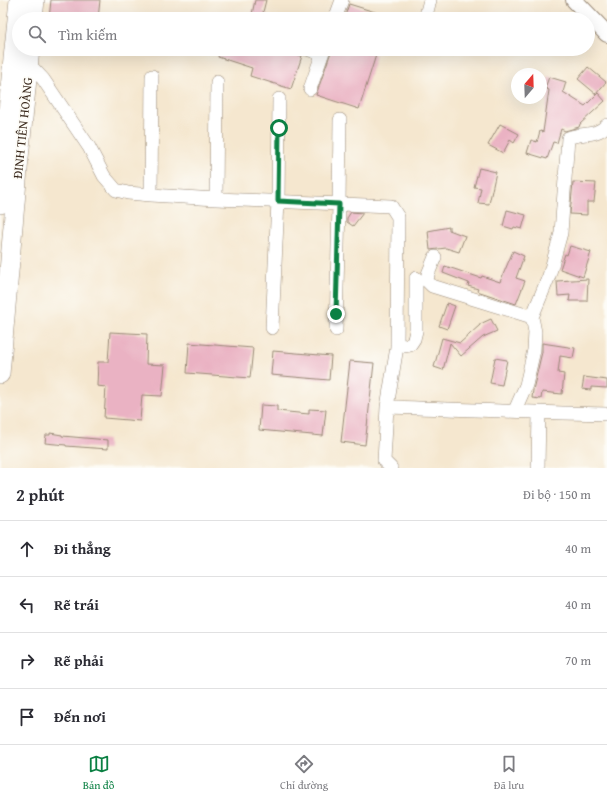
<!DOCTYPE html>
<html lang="vi">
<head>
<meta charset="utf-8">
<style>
	:root { --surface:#fff; --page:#f7f7f7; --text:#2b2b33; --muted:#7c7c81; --line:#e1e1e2; --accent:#0b8043 }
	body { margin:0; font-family:"Gentium Book Plus",serif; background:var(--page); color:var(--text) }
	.compass { position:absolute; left:511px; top:68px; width:36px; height:36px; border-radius:50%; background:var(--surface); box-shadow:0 4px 16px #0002; rotate:19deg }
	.stop { position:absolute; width:12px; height:12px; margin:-9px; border:3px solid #0b8043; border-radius:50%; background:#fff }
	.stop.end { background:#0b8043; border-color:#fff; box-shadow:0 1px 4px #0008 }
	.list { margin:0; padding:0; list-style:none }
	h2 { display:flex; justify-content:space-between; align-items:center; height:52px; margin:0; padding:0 16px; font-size:17px }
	h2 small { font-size:13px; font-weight:400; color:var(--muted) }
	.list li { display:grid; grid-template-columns:26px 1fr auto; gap:12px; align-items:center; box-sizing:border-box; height:56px; padding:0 16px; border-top:1px solid var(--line) }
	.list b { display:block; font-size:15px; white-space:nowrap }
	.list em { font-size:13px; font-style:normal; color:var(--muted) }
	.icon { flex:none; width:22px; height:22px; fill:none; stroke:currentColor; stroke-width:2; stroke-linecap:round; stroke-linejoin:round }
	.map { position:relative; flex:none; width:607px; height:468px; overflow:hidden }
	.search { position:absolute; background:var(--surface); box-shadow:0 4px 16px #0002; left:12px; right:12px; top:12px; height:44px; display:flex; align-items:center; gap:10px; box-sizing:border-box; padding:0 14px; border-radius:22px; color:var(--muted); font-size:15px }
	.sheet { height:276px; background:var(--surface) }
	nav { display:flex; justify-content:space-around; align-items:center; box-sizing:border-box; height:56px; border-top:1px solid var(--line); background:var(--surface); font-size:11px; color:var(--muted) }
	nav a { display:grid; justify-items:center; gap:2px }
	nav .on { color:var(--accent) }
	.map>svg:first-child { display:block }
</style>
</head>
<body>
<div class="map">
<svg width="607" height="468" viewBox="0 0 607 468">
	<rect width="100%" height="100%" fill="#fdfcf7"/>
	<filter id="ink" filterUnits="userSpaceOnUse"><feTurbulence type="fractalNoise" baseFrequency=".025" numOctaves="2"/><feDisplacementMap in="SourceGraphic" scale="8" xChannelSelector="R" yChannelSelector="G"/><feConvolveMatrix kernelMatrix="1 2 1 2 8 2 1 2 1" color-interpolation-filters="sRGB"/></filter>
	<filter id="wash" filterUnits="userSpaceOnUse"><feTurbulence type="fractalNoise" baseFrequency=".012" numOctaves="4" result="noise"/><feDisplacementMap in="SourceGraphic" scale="16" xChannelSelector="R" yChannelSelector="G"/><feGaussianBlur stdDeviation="0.9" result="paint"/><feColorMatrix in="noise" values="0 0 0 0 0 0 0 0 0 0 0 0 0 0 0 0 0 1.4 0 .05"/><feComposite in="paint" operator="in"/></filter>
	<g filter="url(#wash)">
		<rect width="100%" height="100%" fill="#f5e7cf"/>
		<g id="blocks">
			<path fill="#eab2c3" d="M51,0H100L98,19H49Z
				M255,0H266L263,12L267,14L263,19H251Z
				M349,4L391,17L390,19H344Z
				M220,49H281L302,56L291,89L250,76L252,68L218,57Z
				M332,49H359L376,55L359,109L316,95Z
				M588,67L606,82L596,94L578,79Z
				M549,77L566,82L563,92L585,106L598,93L605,101L580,124L579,127L565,131L561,129L557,143L553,142L547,159L527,153L531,140L537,142L540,131L543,132L549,90L545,88Z
				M500,124L519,134L514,143L510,140L503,153L488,145Z
				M479,168L496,172L489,204L478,203L481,188L474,187Z
				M573,182L596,183L594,202H587V215L570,214Z
				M507,210L526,215L522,229L514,227L513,229L503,226Z
				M351,212L363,213L353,226L347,222V218Z
				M449,227V230L465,236L459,252L446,248L430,250L428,231Z
				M570,246L591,252L583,277L560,269L565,254L567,255Z
				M513,251L524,256L516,278L525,281L516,304L477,291L478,289L468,286L469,283L443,273L445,266L481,278L482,276L500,282Z
				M588,279L587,301H569L570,295L558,296L557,281Z
				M447,303L455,306L447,329L439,326Z
				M491,319L497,331L483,337L461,356L450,343L443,370L434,367L442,338L460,343L480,325V324Z
				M110,332L147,334L146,364L165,365L162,396L142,395L140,421L104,418L106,387L97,386L98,362H108Z
				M189,343L253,348L250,378L187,373Z
				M542,343L575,348L573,358L560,356L558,373L564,374L562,394L542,392L541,399L532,398L533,390L542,352Z
				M273,351L331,356L329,380L271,375Z
				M495,358L507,360L502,385L490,383Z
				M350,361L374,363L365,445L341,442Z
				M584,377L607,380V388L591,387V390L582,389Z
				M261,405L277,406V411L309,414V409L326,410L323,436L259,430Z
				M50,433L62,435V436L108,440V449L66,446V445L45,443L46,435H50Z"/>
		</g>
	</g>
	<g filter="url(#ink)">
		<use href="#blocks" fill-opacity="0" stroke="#988876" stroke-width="1"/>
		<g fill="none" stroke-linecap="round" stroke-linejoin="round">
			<g stroke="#988876" stroke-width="14">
				<path id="minor" d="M335,19L342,0
					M425,19L430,0
					M307,49L322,54
					M408,49H412
					M28,63L43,79L89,147L104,176L116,190L128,193L151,195L216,199L391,206L398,217L397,347L387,407L384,461L391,468
					M310,89L324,49
					M151,195L152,76
					M216,199L217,82
					M435,257L428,274L427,281L432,286L532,317
					M272,328L278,201L279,99
					M336,330L339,204L340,120
					M397,347L410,345L414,339L416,331V278
					M387,407C460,409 534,413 607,414
					M515,410L526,385L534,350L535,332L532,317L549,276L561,233L568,138C582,132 596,137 607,125
					M538,468L539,413"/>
			</g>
			<g stroke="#988876" stroke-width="18">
				<path id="major" d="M574,0L607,34"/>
			</g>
			<g stroke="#988876" stroke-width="20">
				<path id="highway" d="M33,19L35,0
					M0,204L11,78L19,0
					M0,374L19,158L30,49"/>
			</g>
			<use href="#minor" stroke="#fff" stroke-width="13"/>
			<use href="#major" stroke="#fff" stroke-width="16"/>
			<use href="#highway" stroke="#fff" stroke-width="19"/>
		</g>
	</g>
	<g fill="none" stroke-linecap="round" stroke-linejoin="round" filter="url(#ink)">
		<path stroke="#0b8043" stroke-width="5" d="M279,128L278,201L339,204L336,314"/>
	</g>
	<g text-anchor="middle" stroke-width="3.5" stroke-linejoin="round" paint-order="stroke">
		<g font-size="13" fill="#3b2a1e" stroke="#fdfcf7">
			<text transform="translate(22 128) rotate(-84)" y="5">ĐINH TIÊN HOÀNG</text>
		</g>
	</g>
</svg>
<svg class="compass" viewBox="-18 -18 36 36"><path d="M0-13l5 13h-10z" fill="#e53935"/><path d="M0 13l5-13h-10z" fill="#7c7c81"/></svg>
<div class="stop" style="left:279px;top:128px"></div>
<div class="stop end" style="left:336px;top:314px"></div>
<div class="search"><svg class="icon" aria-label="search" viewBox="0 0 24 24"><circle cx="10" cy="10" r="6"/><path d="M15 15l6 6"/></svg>Tìm kiếm</div>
</div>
<section class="sheet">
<h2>2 phút<small>Đi bộ · 150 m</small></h2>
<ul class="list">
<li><svg class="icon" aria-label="ahead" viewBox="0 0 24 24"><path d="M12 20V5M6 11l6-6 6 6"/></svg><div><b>Đi thẳng</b></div><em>40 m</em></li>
<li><svg class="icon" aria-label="left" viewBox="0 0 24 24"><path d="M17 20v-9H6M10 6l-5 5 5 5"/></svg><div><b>Rẽ trái</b></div><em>40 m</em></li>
<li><svg class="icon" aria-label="right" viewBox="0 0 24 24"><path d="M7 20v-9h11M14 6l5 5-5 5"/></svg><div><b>Rẽ phải</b></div><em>70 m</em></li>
<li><svg class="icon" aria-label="arrive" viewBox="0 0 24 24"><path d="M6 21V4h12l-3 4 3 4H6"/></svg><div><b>Đến nơi</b></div></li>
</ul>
</section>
<nav>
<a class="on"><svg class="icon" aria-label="map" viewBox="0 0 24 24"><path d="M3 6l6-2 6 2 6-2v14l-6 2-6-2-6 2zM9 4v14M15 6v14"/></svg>Bản đồ</a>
<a><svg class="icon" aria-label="directions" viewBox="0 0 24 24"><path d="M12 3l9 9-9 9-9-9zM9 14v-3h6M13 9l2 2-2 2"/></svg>Chỉ đường</a>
<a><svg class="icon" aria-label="saved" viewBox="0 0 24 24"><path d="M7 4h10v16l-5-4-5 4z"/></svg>Đã lưu</a>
</nav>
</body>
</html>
